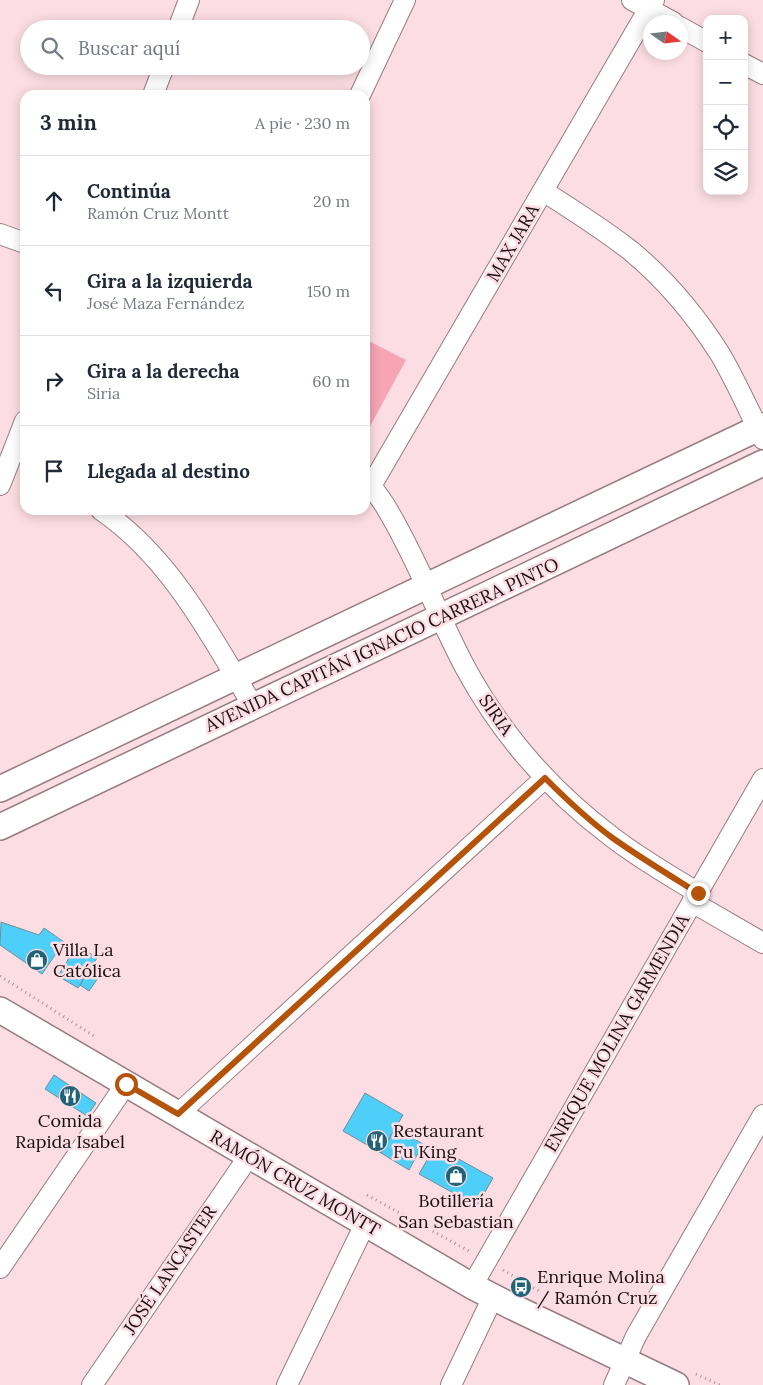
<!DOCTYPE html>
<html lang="es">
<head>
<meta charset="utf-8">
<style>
	:root { --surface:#fff; --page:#f2f2f3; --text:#1f2937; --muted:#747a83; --line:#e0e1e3 }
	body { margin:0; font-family:Lora,serif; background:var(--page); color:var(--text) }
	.controls { position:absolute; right:15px; top:15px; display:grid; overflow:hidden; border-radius:10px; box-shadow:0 2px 12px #0003 }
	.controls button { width:45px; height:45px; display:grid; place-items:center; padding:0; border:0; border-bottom:1px solid var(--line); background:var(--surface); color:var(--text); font:25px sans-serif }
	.compass { position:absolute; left:643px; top:15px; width:45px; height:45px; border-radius:50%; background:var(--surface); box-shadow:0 2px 12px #0003; rotate:104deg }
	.stop { position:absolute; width:15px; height:15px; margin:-11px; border:4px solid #b45309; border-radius:50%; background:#fff }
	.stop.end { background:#b45309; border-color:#fff; box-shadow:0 1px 5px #0008 }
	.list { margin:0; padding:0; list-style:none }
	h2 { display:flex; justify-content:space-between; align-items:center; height:65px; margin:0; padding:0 20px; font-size:21px }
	h2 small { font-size:16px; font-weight:400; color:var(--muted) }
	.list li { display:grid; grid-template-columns:32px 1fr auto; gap:15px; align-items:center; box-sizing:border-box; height:90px; padding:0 20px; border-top:1px solid var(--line) }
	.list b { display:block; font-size:19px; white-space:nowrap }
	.list p { margin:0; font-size:16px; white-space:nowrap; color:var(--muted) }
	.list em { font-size:16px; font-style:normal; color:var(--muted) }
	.icon { flex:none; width:28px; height:28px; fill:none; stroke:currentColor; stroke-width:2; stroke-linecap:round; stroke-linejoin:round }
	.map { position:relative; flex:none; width:763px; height:1385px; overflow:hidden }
	.search { position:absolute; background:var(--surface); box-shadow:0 2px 12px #0003; left:20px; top:20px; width:350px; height:55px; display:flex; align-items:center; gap:12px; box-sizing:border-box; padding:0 18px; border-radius:28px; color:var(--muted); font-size:19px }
	.panel { position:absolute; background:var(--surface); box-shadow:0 2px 12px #0003; left:20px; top:90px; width:350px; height:425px; border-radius:15px }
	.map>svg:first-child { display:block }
</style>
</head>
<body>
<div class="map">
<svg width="763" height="1385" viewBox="0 0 763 1385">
	<rect width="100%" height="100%" fill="#fcdde3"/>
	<path fill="#f7a4b5" d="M365,339L406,360L368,430L365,427Z"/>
	<path fill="#4ecffa" stroke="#728d99" d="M1,922L39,935L44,928L64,942L42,974L0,945Z
		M77,945L97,958L78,988L58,976Z
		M88,972L98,978L89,991L80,985Z
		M54,1075L96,1103L87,1116L45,1089Z
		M365,1093L403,1115L381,1153L343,1131Z
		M395,1128L423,1144L409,1170L381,1153Z
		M435,1146L493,1178L477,1206L419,1174Z"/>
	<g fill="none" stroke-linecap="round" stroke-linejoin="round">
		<g stroke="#977b80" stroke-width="22">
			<path id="minor" d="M632,0L673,22
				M680,27L707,42
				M178,29L189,0
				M744,64L763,74
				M153,95L164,66
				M360,95L405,0
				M543,191C573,210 603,229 631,251C666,280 696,316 720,354C736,381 749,411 763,439
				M0,234L25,243
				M365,478C372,488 381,498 387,509C418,560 438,617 466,669C502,735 552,792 612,837C639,858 669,875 698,893
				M0,485L25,421
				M371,486L654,0
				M101,510C171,558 211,636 253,706
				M692,902L763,943
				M178,1114L545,778
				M0,1268L126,1084
				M472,1286L763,779
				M92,1385L249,1156
				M287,1385L365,1224
				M451,1385L493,1297
				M614,1385L636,1336L763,1115"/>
		</g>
		<g stroke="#977b80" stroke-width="28">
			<path id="tertiary" d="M0,789L763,426
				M0,827L763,463
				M0,1010L472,1286L513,1307L676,1385"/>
		</g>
		<path stroke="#a99196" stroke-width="3" stroke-dasharray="1 4" stroke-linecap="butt" d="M0,976L94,1036
			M367,1195L469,1251
			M503,1270L539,1291
			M696,1374L720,1385"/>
		<use href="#minor" stroke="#fff" stroke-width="20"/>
		<use href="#tertiary" stroke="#fff" stroke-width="25"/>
	</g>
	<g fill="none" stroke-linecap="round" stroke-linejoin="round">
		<path stroke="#b45309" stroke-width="6" d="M126,1084L178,1114L545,778C566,799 589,821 614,839C641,858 669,875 698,893"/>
	</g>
	<defs>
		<g id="shop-disc" transform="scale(1.125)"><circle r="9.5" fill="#236378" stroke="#fcdde3"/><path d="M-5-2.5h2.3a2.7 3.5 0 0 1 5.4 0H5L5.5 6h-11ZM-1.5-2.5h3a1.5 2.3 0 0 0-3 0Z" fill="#fff"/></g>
		<g id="restaurant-disc" transform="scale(1.125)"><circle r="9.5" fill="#236378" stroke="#fcdde3"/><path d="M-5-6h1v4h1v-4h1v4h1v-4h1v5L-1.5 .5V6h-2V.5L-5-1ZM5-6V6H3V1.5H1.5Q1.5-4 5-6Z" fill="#fff"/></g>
		<g id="bus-disc" transform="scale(1.125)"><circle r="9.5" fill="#236378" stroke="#fcdde3"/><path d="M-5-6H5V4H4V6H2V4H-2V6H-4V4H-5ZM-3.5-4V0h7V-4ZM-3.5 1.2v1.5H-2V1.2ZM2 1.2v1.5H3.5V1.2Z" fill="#fff"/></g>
	</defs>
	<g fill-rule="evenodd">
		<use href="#shop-disc" x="37" y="960"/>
		<use href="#restaurant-disc" x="70" y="1096"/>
		<use href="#restaurant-disc" x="377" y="1141"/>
		<use href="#shop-disc" x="456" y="1176"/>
		<use href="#bus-disc" x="521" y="1287"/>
	</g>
	<g text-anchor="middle" stroke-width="5" stroke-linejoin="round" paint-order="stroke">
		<g font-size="18" fill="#190f11" stroke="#fcdde3">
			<text transform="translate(513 243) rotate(-60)" y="6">MAX JARA</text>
			<text transform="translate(382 645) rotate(-25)" y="6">AVENIDA CAPITÁN IGNACIO CARRERA PINTO</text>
			<text transform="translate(496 715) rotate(55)" y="6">SIRIA</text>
			<text transform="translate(617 1033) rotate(-60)" y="6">ENRIQUE MOLINA GARMENDIA</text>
			<text transform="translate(295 1183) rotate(30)" y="6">RAMÓN CRUZ MONTT</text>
			<text transform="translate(170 1270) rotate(-56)" y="6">JOSÉ LANCASTER</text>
		</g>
		<g font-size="18" fill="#190f11" stroke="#fcdde3" text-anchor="start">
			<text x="53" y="956">Villa La<tspan x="53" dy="21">Católica</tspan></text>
			<text x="70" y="1127" text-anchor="middle">Comida<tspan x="70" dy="21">Rapida Isabel</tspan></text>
			<text x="393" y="1137">Restaurant<tspan x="393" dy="21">Fu King</tspan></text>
			<text x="456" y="1207" text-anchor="middle">Botillería<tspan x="456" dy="21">San Sebastian</tspan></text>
			<text x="537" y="1283">Enrique Molina<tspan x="537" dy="21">/ Ramón Cruz</tspan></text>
		</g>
	</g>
</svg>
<div class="controls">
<button>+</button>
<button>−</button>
<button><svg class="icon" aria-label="locate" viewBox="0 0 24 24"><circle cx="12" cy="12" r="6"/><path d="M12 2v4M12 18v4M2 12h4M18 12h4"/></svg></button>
<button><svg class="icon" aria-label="layers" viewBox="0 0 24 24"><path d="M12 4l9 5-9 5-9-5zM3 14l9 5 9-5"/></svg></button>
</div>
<svg class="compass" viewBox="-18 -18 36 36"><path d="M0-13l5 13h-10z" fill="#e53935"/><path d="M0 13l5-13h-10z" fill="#747a83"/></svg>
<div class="stop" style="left:126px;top:1084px"></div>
<div class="stop end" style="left:698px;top:893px"></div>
<div class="search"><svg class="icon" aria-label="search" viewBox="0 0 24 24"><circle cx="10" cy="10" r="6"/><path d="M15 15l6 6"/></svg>Buscar aquí</div>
<section class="panel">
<h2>3 min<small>A pie · 230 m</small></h2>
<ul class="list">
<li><svg class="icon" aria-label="ahead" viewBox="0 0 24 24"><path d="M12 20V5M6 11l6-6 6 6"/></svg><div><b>Continúa</b><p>Ramón Cruz Montt</p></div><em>20 m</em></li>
<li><svg class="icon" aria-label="left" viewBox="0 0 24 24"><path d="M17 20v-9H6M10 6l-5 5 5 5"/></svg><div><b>Gira a la izquierda</b><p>José Maza Fernández</p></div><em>150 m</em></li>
<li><svg class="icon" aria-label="right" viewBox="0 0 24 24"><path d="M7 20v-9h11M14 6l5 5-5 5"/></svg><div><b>Gira a la derecha</b><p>Siria</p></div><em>60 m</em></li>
<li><svg class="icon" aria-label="arrive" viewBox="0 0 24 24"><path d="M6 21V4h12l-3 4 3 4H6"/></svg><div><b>Llegada al destino</b></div></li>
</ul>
</section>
</div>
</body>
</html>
